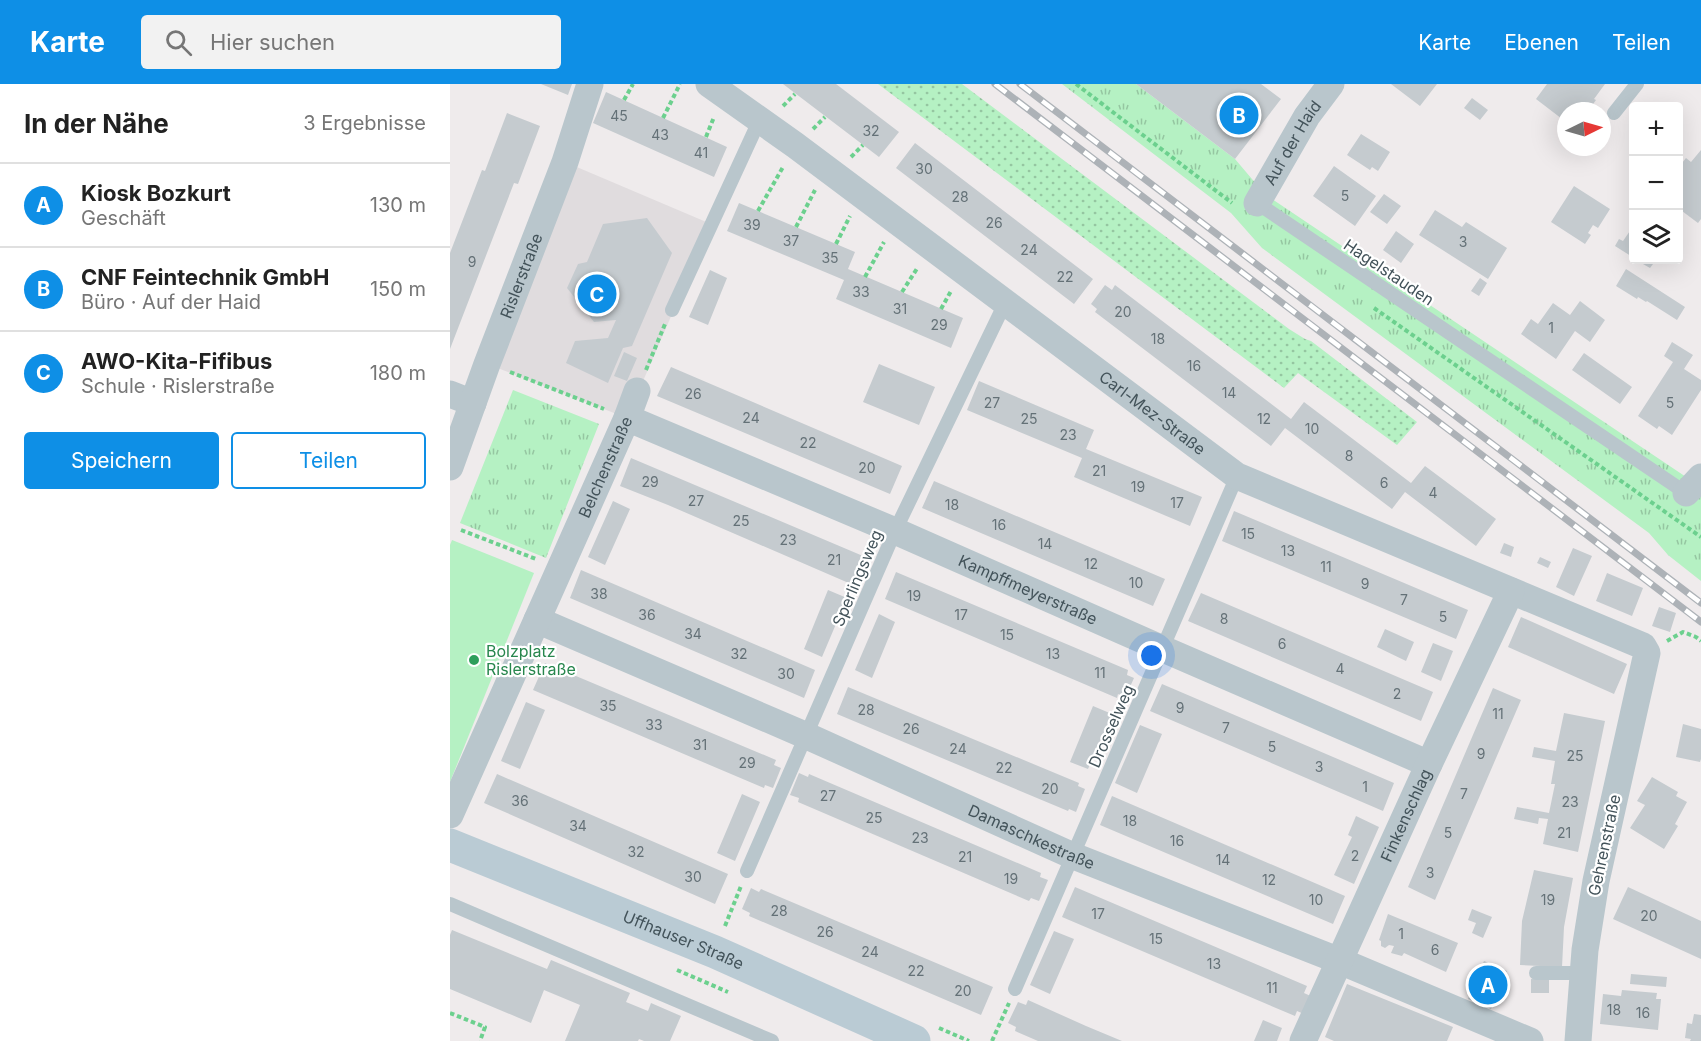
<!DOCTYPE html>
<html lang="de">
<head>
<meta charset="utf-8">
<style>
	:root { --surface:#fff; --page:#f2f2f2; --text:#222; --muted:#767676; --line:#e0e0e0; --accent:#0e8fe6 }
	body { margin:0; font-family:Inter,sans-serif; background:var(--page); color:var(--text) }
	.controls { position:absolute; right:18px; top:18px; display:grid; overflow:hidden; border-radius:6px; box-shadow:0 6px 24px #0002 }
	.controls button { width:54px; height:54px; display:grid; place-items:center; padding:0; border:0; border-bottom:2px solid var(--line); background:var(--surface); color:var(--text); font:30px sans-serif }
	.compass { position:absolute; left:1107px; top:18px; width:54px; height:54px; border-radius:50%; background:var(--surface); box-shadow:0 6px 24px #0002; rotate:85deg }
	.you { position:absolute; left:702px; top:572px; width:21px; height:21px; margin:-15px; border:4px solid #fff; border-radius:50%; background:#1a73e8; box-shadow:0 0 0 9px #1a73e833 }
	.badge { display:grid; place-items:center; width:39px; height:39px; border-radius:50%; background:var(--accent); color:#fff; font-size:20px; font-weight:700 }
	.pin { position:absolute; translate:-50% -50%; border:3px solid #fff; box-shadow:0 2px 6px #0006 }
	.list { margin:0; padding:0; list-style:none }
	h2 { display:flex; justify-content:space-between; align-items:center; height:78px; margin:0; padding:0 24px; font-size:26px }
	h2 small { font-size:20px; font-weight:400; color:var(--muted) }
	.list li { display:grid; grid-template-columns:39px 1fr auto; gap:18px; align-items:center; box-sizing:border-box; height:84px; padding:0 24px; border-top:2px solid var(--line) }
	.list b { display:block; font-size:22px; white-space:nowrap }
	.list p { margin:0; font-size:20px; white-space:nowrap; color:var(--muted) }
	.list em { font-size:20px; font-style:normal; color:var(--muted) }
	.actions { display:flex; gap:12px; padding:18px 24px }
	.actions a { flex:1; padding:14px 0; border:2px solid var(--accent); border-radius:6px; text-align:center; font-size:21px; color:var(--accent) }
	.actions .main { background:var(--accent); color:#fff }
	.icon { flex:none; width:33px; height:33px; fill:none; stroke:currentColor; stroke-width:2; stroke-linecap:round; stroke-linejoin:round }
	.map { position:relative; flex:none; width:1251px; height:957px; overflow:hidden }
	header { display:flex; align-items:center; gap:36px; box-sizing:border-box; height:84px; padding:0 30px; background:var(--accent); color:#fff }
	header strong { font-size:28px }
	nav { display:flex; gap:33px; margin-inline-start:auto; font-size:21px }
	.search { width:420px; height:54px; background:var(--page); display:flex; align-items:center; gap:15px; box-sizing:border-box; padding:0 21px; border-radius:6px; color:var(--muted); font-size:22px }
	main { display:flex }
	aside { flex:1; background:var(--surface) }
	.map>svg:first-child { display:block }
</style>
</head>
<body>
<header>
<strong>Karte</strong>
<div class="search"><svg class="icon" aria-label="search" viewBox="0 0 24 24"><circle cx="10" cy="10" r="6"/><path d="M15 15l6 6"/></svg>Hier suchen</div>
<nav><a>Karte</a><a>Ebenen</a><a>Teilen</a></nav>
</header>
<main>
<aside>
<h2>In der Nähe<small>3 Ergebnisse</small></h2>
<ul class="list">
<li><span class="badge">A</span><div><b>Kiosk Bozkurt</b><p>Geschäft</p></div><em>130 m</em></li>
<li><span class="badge">B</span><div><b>CNF Feintechnik GmbH</b><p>Büro · Auf der Haid</p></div><em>150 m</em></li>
<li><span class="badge">C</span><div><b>AWO-Kita-Fifibus</b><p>Schule · Rislerstraße</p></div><em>180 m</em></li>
</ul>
<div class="actions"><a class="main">Speichern</a><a>Teilen</a></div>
</aside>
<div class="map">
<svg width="1251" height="957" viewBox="0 0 1251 957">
	<defs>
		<pattern id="grass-tufts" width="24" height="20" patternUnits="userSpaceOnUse" patternTransform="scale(1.5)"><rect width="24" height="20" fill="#b5f1c3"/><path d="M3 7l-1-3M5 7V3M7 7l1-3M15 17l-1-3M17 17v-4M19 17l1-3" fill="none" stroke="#95c6a1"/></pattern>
		<pattern id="garden-dots" width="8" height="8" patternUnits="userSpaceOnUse" patternTransform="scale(1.5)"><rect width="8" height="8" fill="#b5f1c3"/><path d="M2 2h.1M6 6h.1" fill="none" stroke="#95c6a1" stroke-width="1.8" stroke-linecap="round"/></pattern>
	</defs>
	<rect width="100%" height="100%" fill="#efebec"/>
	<path fill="#e0dcde" d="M115,78L261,140L177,334L37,280Z"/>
	<path fill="url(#grass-tufts)" d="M612,0H686L785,75L813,108L825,117L1251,403V497L1218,471L1199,449L812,164L781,129Z
		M63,306L149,340L96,474L10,439Z"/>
	<path fill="url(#garden-dots)" d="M428,0H512L839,245L855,255L861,257L967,338L947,361L848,289L834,304Z"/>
	<path fill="#b5f1c3" d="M2,456L84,489L0,698V461Z"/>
	<path fill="#c5cbcf" d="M91,0H122L118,11Z
		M333,0H386L449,48L429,73Z
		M686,0H811L831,15L785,75Z
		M941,0H987L970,22Z
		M1097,0H1155L1144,15L1146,16L1138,27H1116V38L1086,15Z
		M156,8L277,63L264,93L143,39Z
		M1022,14L1038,26L1030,36L1014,24Z
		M57,29L90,42L68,100L64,99L0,265V169L32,86L35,87Z
		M911,50L940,68L928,87L922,83L920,86L897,71Z
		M465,59L643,195L624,220L446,84Z
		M1251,66V135L1248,139L1228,124V84L1236,74L1241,78Z
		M884,82L926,112L905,142L863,112Z
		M1124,102L1160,125L1148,144L1143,141L1138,149L1141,151L1135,160L1101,138Z
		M934,110L951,122L937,140L920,128Z
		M289,119L405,168L398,185L513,234L501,264L386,215L394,196L277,147Z
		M985,126L1012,143L1016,138L1057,164L1038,195L969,151Z
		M197,134L222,169L182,262L173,264L158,299L116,279L125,257L158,254L166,236L144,238L117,204L128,180L137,178L153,140Z
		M1184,141V174L1165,162L1169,155L1173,157Z
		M946,147L964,160L951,179L933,166Z
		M1186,176H1206L1200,184Z
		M1176,185L1235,223L1227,236L1197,217L1196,218L1188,213L1187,215L1166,202Z
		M260,186L277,194L258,241L239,233Z
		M1030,194L1037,199L1029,212L1021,207Z
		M655,201L662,206L665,201L841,335L854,318L961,399L975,382L1046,435L1026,462L955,408L942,425L835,344L821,362L645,228L647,225L641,220Z
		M1130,217L1155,236L1140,258L1125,247L1106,275L1071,250L1081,235L1088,240L1103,219L1120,231Z
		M1222,258L1243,271L1234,285L1251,296V306L1222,351L1209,342L1207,345L1188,332L1223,278L1214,272Z
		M174,268L187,274L177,297L164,292Z
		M1134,269L1182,303L1170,320L1122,286Z
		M429,280L485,303L469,341L413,318Z
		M221,283L452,382L440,410L207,312Z
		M529,297L644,346L636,365L752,413L740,442L624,393L632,374L517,326Z
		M181,374L413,472L401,500L218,421L170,402Z
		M484,397L715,495L703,522L472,424Z
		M163,417L180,425L155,481L138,473Z
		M784,427L1018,526L1006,555L772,457Z
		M1054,459L1064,463L1061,473L1050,469Z
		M1123,464L1142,472L1124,512L1106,503Z
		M1090,473L1101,478L1098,484L1087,479Z
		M131,486L365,586L354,614L120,514Z
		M446,488L678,586L677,591L684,594L675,614L668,610L667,614L435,515Z
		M1157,489L1193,504L1182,532L1146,517Z
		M378,506L397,514L372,573L354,565Z
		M751,509L983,608L971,637L738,537Z
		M1209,523L1226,529L1220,548L1202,542Z
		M429,530L445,538L422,594L405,586Z
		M1071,533L1177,580L1164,610L1058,563Z
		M935,545L964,558L956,577L927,563Z
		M983,559L1003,567L991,597L971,588Z
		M95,579L326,676L324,681L331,684L323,704L315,701L314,704L83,606Z
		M712,600L944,699L933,727L700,627Z
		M398,603L629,699L628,702L635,705L626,728L619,725L618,727L387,630Z
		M1043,604L1071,616L985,816L958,803Z
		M76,618L95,626L70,685L51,677Z
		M643,622L662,630L638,685L620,678Z
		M1114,629L1155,637L1128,768L1093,760L1098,735L1089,734L1088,740L1064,735L1067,723L1099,729L1105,700H1101L1105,677L1082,673L1084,663L1106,667Z
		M1233,640L1251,645V675L1250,678L1226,673Z
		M690,641L712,650L687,709L665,699Z
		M349,689L358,693L359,690L591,789L590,793L598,796L589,817L581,814L579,817L348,718L349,714L340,711Z
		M47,690L278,790L265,820L34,719Z
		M1202,693L1228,708L1226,712L1237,718L1225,740L1228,742L1214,765L1180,744L1195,721L1187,717Z
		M292,710L310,718L285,777L267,769Z
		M662,712L895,812L883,840L650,741Z
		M906,732L929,743L904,800L884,791L902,753L898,751Z
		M1084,786L1123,794L1114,843L1112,883L1070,881L1072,837Z
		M625,803L857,902L854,909L865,914L856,931L847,927L845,932L612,833Z
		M1178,803L1251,837V875L1163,835Z
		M301,804L309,808L311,805L543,903L531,931L299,832L300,829L292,825Z
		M1022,825L1042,833L1033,854L1022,849L1026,839L1018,836Z
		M938,830L1008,859L996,888L954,869L952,872L941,869L944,862L939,861L935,864L931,862V857L929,856Z
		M2,846L97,885L101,876L180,909L176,918L198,927L201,919L231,932L220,957H194L189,955L188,957H115L130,921L94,906L81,939L0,905V851Z
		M604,847L624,855L600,910L580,901Z
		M1034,877L1057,887L1041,925L1018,915Z
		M1181,890L1217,893L1216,903L1180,900Z
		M1081,895H1099V909H1081Z
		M897,900L1003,943L997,957H884L875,953Z
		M1172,906L1207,909L1206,915H1211L1208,946L1150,940L1153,910L1171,912Z
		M578,916L636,942L672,957H588L565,947L566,943L558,939L568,918L576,921Z
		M1244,930L1251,931V957H1240L1241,955L1235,954L1237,939L1242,940Z
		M813,936L832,944L827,957H804Z"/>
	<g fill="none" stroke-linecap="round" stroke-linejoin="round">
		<path stroke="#6cd08e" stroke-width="4" stroke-dasharray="4.5 3" stroke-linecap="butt" d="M626,0L782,119
			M174,16L183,0
			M333,22L345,10
			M213,34L230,0
			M363,45L375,33
			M256,53L264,33
			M401,73L413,61
			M308,127L333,83
			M346,143L365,106
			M386,160L400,132
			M415,193L434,158
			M452,208L468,183
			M924,224L1251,453
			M491,225L501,207
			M196,286L215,240
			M60,288L154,325
			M11,446L86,475
			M1217,557L1233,548L1246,553L1251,557
			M275,842L291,802
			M227,886L278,908
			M0,929L35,943L30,957
			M489,944L519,957
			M542,957L559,919"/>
		<path stroke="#b9c6cc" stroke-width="14" d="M1164,29L1187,0
			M807,119L1236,409
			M222,226L310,35
			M297,787L445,447L556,217
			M0,820L322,957
			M1086,889H1134
			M565,905C638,733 714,563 787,392"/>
		<g stroke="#b9c6cc" stroke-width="27">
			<path id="s1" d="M259,0L345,61L787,392L1193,562L1197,569L1146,797L1135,866L1128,957"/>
			<path id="s2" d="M807,119L857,32L881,0"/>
			<path d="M0,310L23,319"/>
			<path id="s3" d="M177,334L445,447L713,565L979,680"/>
			<path id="s4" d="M0,383L37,280L115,78L140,0"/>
			<path d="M1236,409L1251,393"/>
			<path id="s5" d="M87,536L357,652L621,771L890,877L1080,957"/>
			<path id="s6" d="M0,731L177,334L187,307"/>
			<path id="s7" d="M853,957L979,680L1061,507"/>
		</g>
		<path stroke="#bacbd4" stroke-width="33" id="s8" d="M0,761L265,868L464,957"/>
		<g stroke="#adb2b7" stroke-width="7">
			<path id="rail" d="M545,0L1251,538
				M570,0L1251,519"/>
		</g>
		<use href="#rail" stroke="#fff" stroke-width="4.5" stroke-dasharray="14" stroke-linecap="butt"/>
	</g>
	<circle fill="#2e9e5b" stroke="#fff" stroke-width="2" cx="24" cy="576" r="6"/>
	<g text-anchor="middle" stroke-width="4.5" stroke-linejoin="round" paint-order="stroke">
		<g font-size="14" fill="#647177">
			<text x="169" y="37">45</text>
			<text x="421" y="52">32</text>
			<text x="210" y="56">43</text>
			<text x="251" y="74">41</text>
			<text x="474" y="90">30</text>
			<text x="895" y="117">5</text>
			<text x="510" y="118">28</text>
			<text x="544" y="144">26</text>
			<text x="302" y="146">39</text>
			<text x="341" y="162">37</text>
			<text x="1013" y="163">3</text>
			<text x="579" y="171">24</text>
			<text x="380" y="179">35</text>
			<text x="22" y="183">9</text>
			<text x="615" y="198">22</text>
			<text x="411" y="213">33</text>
			<text x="450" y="230">31</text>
			<text x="673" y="233">20</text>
			<text x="489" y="246">29</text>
			<text x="1101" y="249">1</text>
			<text x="708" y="260">18</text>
			<text x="744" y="287">16</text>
			<text x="779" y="314">14</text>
			<text x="243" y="315">26</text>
			<text x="542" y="324">27</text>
			<text x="1220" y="324">5</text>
			<text x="301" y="339">24</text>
			<text x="579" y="340">25</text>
			<text x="814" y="340">12</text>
			<text x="862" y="350">10</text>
			<text x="618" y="356">23</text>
			<text x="358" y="364">22</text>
			<text x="899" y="377">8</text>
			<text x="417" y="389">20</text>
			<text x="649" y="392">21</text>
			<text x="200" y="403">29</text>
			<text x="934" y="404">6</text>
			<text x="688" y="408">19</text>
			<text x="983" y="414">4</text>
			<text x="246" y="422">27</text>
			<text x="727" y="424">17</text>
			<text x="502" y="426">18</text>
			<text x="291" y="442">25</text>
			<text x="549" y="446">16</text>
			<text x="798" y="455">15</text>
			<text x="338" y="461">23</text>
			<text x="595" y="465">14</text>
			<text x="838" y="472">13</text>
			<text x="384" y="481">21</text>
			<text x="641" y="485">12</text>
			<text x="876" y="488">11</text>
			<text x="686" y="504">10</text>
			<text x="915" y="505">9</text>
			<text x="149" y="515">38</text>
			<text x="464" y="517">19</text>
			<text x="954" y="521">7</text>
			<text x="197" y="536">36</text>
			<text x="511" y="536">17</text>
			<text x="993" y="538">5</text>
			<text x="774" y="540">8</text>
			<text x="243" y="555">34</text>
			<text x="557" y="556">15</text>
			<text x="832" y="565">6</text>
			<text x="289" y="575">32</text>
			<text x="603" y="575">13</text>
			<text x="890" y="590">4</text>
			<text x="650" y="594">11</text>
			<text x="336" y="595">30</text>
			<text x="947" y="615">2</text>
			<text x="158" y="627">35</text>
			<text x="730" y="629">9</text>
			<text x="416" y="631">28</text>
			<text x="1048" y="635">11</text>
			<text x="204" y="646">33</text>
			<text x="776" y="649">7</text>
			<text x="461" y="650">26</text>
			<text x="250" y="666">31</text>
			<text x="822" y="668">5</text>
			<text x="508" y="670">24</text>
			<text x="1031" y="675">9</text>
			<text x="1125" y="677">25</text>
			<text x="297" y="684">29</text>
			<text x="869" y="688">3</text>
			<text x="554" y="689">22</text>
			<text x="915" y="708">1</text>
			<text x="600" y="710">20</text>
			<text x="1014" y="715">7</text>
			<text x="378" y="717">27</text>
			<text x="70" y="722">36</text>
			<text x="1120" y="723">23</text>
			<text x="424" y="739">25</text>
			<text x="680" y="742">18</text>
			<text x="128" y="747">34</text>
			<text x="998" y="754">5</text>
			<text x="1114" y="754">21</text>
			<text x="470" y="759">23</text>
			<text x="727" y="762">16</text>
			<text x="186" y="773">32</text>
			<text x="905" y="777">2</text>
			<text x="515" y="778">21</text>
			<text x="773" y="781">14</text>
			<text x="980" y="794">3</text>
			<text x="243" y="798">30</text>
			<text x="561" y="800">19</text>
			<text x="819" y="801">12</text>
			<text x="866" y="821">10</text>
			<text x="1098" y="821">19</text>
			<text x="329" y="832">28</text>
			<text x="648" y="835">17</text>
			<text x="1199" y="837">20</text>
			<text x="375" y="853">26</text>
			<text x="951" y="855">1</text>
			<text x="706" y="860">15</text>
			<text x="985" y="871">6</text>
			<text x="420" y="873">24</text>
			<text x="764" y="885">13</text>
			<text x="466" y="892">22</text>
			<text x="822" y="909">11</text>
			<text x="513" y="912">20</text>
			<text x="1164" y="931">18</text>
			<text x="1193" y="934">16</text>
		</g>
		<g font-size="16" fill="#43535a" stroke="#fff">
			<text dy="6" stroke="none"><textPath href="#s2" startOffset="70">Auf der Haid</textPath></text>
			<text transform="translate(939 188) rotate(34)" y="6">Hagelstauden</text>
			<text dy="6" stroke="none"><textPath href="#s4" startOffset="204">Rislerstraße</textPath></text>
			<text dy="6" stroke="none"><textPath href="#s1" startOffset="552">Carl-Mez-Straße</textPath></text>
			<text dy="6" stroke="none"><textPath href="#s6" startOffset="381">Belchenstraße</textPath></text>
			<text transform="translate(407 494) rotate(-67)" y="6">Sperlingsweg</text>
			<text dy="6" stroke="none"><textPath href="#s3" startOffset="436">Kampffmeyerstraße</textPath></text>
			<text transform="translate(661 642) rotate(-66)" y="6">Drosselweg</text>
			<text dy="6" stroke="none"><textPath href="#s7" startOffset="248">Finkenschlag</textPath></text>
			<text dy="6" stroke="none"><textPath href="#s5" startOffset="540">Damaschkestraße</textPath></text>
			<text transform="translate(1154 761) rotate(-78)" y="6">Gehrenstraße</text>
			<text dy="6" stroke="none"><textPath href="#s8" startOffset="252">Uffhauser Straße</textPath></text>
		</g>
		<g font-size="16" fill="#27864d" stroke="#fff" text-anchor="start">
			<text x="36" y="573">Bolzplatz<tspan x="36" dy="18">Rislerstraße</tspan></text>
		</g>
	</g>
</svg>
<div class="controls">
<button>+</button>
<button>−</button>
<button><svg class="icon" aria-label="layers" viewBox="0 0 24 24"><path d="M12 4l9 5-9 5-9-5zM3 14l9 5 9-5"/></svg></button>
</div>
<svg class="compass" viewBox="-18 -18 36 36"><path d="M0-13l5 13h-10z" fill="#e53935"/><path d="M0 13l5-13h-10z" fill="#767676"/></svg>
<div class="you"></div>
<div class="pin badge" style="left:1038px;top:901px">A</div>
<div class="pin badge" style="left:789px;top:31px">B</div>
<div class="pin badge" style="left:147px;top:210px">C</div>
</div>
</main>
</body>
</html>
